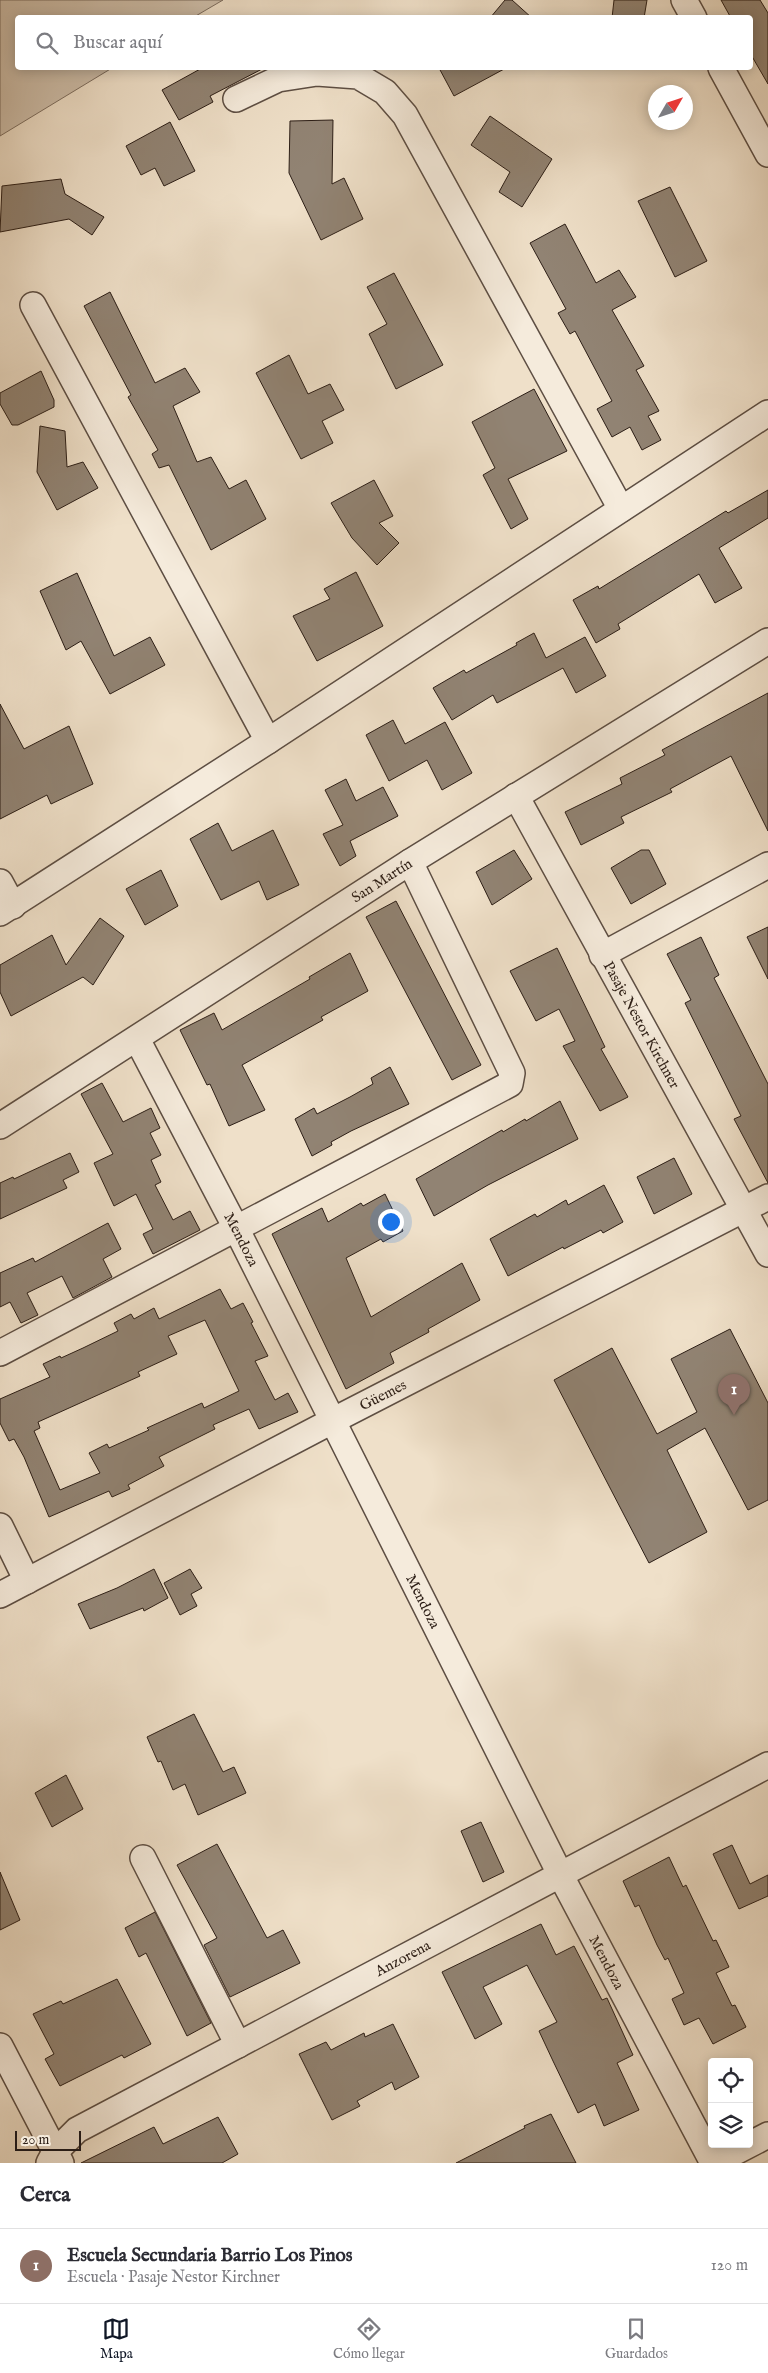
<!DOCTYPE html>
<html lang="es">
<head>
<meta charset="utf-8">
<style>
	:root { --surface:#fff; --page:#f7f7f7; --text:#2b2b33; --muted:#7c7c81; --line:#e1e1e2; --accent:#111827 }
	body { margin:0; font-family:"IM FELL English",serif; background:var(--page); color:var(--text) }
	.controls { position:absolute; right:15px; bottom:15px; display:grid; overflow:hidden; border-radius:5px; box-shadow:0 2px 12px #0003 }
	.controls button { width:45px; height:45px; display:grid; place-items:center; padding:0; border:0; border-bottom:1px solid var(--line); background:var(--surface); color:var(--text); font:25px sans-serif }
	.compass { position:absolute; left:648px; top:85px; width:45px; height:45px; border-radius:50%; background:var(--surface); box-shadow:0 2px 12px #0003; rotate:51deg }
	.scale { position:absolute; left:15px; bottom:12px; width:66px; box-sizing:border-box; padding-left:5px; border:2px solid #2c1e16; border-top:0; font-size:14px; line-height:18px; white-space:nowrap; color:#2c1e16; -webkit-text-stroke:4px #f5ebdc; paint-order:stroke }
	.you { position:absolute; left:390px; top:1221px; width:18px; height:18px; margin:-12px; border:4px solid #fff; border-radius:50%; background:#1a73e8; box-shadow:0 0 0 8px #1a73e833 }
	.badge { display:grid; place-items:center; width:32px; height:32px; border-radius:50%; background:var(--accent); color:#fff; font-size:16px; font-weight:700 }
	.pin { position:absolute; translate:-50% -41px; filter:drop-shadow(0 1px 2px #0008) }
	.pin::after { content:''; position:absolute; top:26px; width:18px; height:15px; background:inherit; clip-path:polygon(0 0,100% 0,50% 100%) }
	.list { margin:0; padding:0; list-style:none }
	h2 { display:flex; justify-content:space-between; align-items:center; height:65px; margin:0; padding:0 20px; font-size:21px }
	h2 small { font-size:16px; font-weight:400; color:var(--muted) }
	.list li { display:grid; grid-template-columns:32px 1fr auto; gap:15px; align-items:center; box-sizing:border-box; height:75px; padding:0 20px; border-top:1px solid var(--line) }
	.list b { display:block; font-size:19px; white-space:nowrap }
	.list p { margin:0; font-size:16px; white-space:nowrap; color:var(--muted) }
	.list em { font-size:16px; font-style:normal; color:var(--muted) }
	.icon { flex:none; width:28px; height:28px; fill:none; stroke:currentColor; stroke-width:2; stroke-linecap:round; stroke-linejoin:round }
	.map { position:relative; flex:none; width:768px; height:2163px; overflow:hidden }
	.search { position:absolute; background:var(--surface); box-shadow:0 2px 12px #0003; left:15px; right:15px; top:15px; height:55px; display:flex; align-items:center; gap:12px; box-sizing:border-box; padding:0 18px; border-radius:5px; color:var(--muted); font-size:19px }
	.sheet { height:140px; background:var(--surface) }
	nav { display:flex; justify-content:space-around; align-items:center; box-sizing:border-box; height:70px; border-top:1px solid var(--line); background:var(--surface); font-size:14px; color:var(--muted) }
	nav a { display:grid; justify-items:center; gap:2px }
	nav .on { color:var(--accent) }
	.map>svg:first-child { display:block }
</style>
</head>
<body>
<div class="map">
<svg width="768" height="2163" viewBox="0 0 768 2163">
	<rect width="100%" height="100%" fill="#efe0c9"/>
	<filter id="stains"><feTurbulence type="fractalNoise" baseFrequency=".004" numOctaves="4"/><feColorMatrix values="0 0 0 0 .2 0 0 0 0 .09 0 0 0 0 .02 0 0 0 .5 -.17"/></filter>
	<radialGradient id="worn" r=".72"><stop offset=".6" stop-color="#630" stop-opacity="0"/><stop offset="1" stop-color="#630" stop-opacity=".3"/></radialGradient>
	<path fill="#cebfab" stroke="#7d6e60" d="M0,0H223L194,17L18,18V68H112L0,136Z"/>
	<path fill="#918373" stroke="#2c1e16" fill-rule="evenodd" d="M505,0H512L532,18H490Z
		M614,0H647L644,18H612Z
		M721,0H760L768,13V84L750,53V18H731Z
		M202,68H264L210,96L213,102L179,120L162,90Z
		M439,68H506L454,96Z
		M490,116L552,159L522,207L499,192L510,172L471,145Z
		M333,120L332,184L344,178L363,219L321,240L289,173L290,121Z
		M170,122L195,171L164,186L155,168L141,175L126,146Z
		M61,179L65,194L104,217L92,235L69,219L0,232L2,186Z
		M670,187L707,261L675,277L638,201Z
		M565,224L596,283L619,270L636,297L612,310L644,366L636,370L659,411L648,416L661,440L642,450L630,427L612,437L597,409L612,401L575,331L570,334L558,313L566,309L530,243Z
		M394,273L443,365L396,389L369,334L387,324L367,287Z
		M110,292L155,383L185,368L200,392L173,406L197,462L211,457L229,489L246,480L266,519L211,550L169,465L159,468L152,454L158,450L128,397L131,395L84,306Z
		M289,355L308,394L330,384L344,410L322,421L333,443L301,459L256,373Z
		M41,371L54,400V407L18,425H12L0,404V393Z
		M534,389L567,451L508,479L528,519L511,529L483,475L495,468L472,422Z
		M40,426L65,431L67,467L83,462L98,488L57,510L37,472Z
		M374,480L393,516L379,523L399,543L377,565L352,538L331,503Z
		M768,490V518L719,548L742,588L715,603L699,574L618,624L620,629L596,643L573,600L598,586L599,589L726,511L728,513Z
		M356,572L383,626L317,661L293,616L330,599L324,589Z
		M77,573L114,656L150,637L165,665L110,694L81,641L66,650L40,591Z
		M534,633L546,658L585,637L606,676L576,693L563,668L497,703L493,695L452,720L433,688L464,670L466,673L517,645L516,643Z
		M768,693V831L731,756L670,789L672,792L621,817L624,823L581,845L565,812L622,784L620,778L665,755L662,750Z
		M0,704L24,749L69,726L93,784L51,804L47,795L0,819Z
		M393,720L405,744L445,722L472,773L442,790L427,760L389,781L366,735Z
		M346,779L356,801L383,787L398,816L350,841L356,856L340,866L323,834L343,825L325,790Z
		M218,823L232,851L273,830L299,885L267,900L259,881L221,900L190,839Z
		M514,850L532,879L492,905L476,872Z
		M641,850H649L666,884L631,904L611,868Z
		M161,870L178,906L145,925L126,889Z
		M396,901L481,1065L452,1080L366,917Z
		M100,918L124,936L93,985L83,977L11,1016L0,992V965L52,935L66,965Z
		M768,927V979L747,937Z
		M701,937L719,975L714,978L768,1084V1183L734,1119L741,1116L685,1003L691,1000L667,954Z
		M557,948L605,1047L601,1049L628,1097L600,1111L563,1046L575,1041L559,1009L536,1021L510,971Z
		M350,953L368,991L321,1017L323,1020L242,1065L265,1110L229,1126L210,1084L207,1085L180,1030L214,1013L222,1030L310,979L309,977Z
		M390,1067L409,1104L351,1131L331,1142L332,1145L312,1156L295,1119L314,1108L317,1114L350,1097L373,1084L371,1078Z
		M102,1083L123,1122L151,1108L160,1128L150,1133L161,1155L151,1160L161,1182L155,1185L173,1220L190,1211L200,1230L153,1254L143,1234L153,1229L136,1194L114,1206L94,1163L113,1154L81,1094Z
		M560,1101L578,1139L488,1185L434,1216L416,1179L502,1130L503,1132L525,1119L526,1121Z
		M70,1153L79,1172L63,1180L67,1188L0,1219V1183L13,1177L14,1179Z
		M674,1158L692,1194L654,1214L637,1177Z
		M604,1185L623,1222L603,1233L601,1230L564,1249L563,1247L508,1276L490,1239L535,1214L537,1217L566,1200L568,1205Z
		M385,1194L403,1231L383,1242L381,1239L346,1258L371,1317L462,1263L480,1300L428,1329L429,1332L390,1353L394,1363L346,1389L272,1234L322,1208L328,1222L361,1203L363,1206Z
		M108,1223L121,1249L103,1259L112,1277L73,1298L62,1276L27,1293L38,1315L21,1323L10,1302L0,1307V1273L33,1258L35,1262Z
		M220,1289L231,1309L243,1303L253,1322L251,1323L268,1356L255,1361L275,1400L288,1393L298,1412L259,1429L249,1409L213,1425L215,1429L159,1457L164,1466L128,1485L130,1489L112,1497L109,1491L49,1517L24,1457L14,1439L9,1441L0,1423V1399L50,1377L43,1364L60,1356L61,1358L83,1348L118,1331L114,1323L131,1314L134,1319L154,1308L159,1319ZM205,1320L239,1391L204,1408L202,1403L147,1428L149,1430L109,1448L107,1444L89,1453L100,1473L60,1490L34,1431L40,1428L38,1422L140,1376L138,1372L177,1354L168,1336Z
		M730,1329L768,1403V1500L748,1510L705,1428L667,1450L707,1532L649,1563L554,1380L612,1348L657,1434L697,1412L671,1359Z
		M154,1569L168,1598L144,1611L143,1608L90,1629L78,1604L117,1588Z
		M190,1569L202,1588L191,1594L197,1606L180,1615L164,1583Z
		M194,1714L223,1772L234,1767L246,1793L198,1815L185,1784L173,1790L161,1761L158,1762L147,1737Z
		M66,1775L83,1809L52,1827L35,1793Z
		M481,1822L504,1872L483,1882L461,1831Z
		M217,1844L267,1938L283,1930L300,1963L230,1997L204,1945L217,1938L177,1865Z
		M732,1845L750,1884L768,1875V1896L739,1909L713,1854Z
		M669,1857L683,1887L686,1885L713,1941L716,1940L729,1967L716,1973L732,2006L735,2005L746,2027L713,2044L699,2018L684,2025L672,1999L684,1993L668,1958L665,1960L657,1945L639,1905L635,1907L623,1881Z
		M0,1872L20,1920L0,1930Z
		M155,1912L211,2023L187,2036L146,1953L139,1957L125,1928Z
		M541,1924L556,1955L574,1946L602,2000L607,1998L633,2055L617,2063L639,2110L604,2126L595,2104L578,2113L553,2061L539,2031L557,2022L527,1965L483,1987L502,2024L475,2039L442,1972Z
		M117,1979L151,2044L124,2058L122,2055L60,2086L45,2059L54,2054L33,2014L61,2001L63,2004Z
		M393,2024L419,2077L395,2090L392,2082L357,2101L360,2106L332,2120L299,2054L326,2042L331,2050L364,2033L365,2037Z
		M551,2114L576,2163H456L525,2128L524,2126Z
		M218,2117L238,2154L222,2163H81L154,2127L163,2144Z"/>
	<g fill="none" stroke-linecap="round" stroke-linejoin="round">
		<g stroke="#5d4e43" stroke-width="28">
			<g id="minor">
				<path d="M684,0L694,18"/>
				<path d="M721,68L768,154"/>
				<path d="M236,99L278,79L317,73L358,76L385,92L405,115L621,509"/>
				<path d="M33,305L268,741"/>
				<path id="s1" d="M516,796L768,1254"/>
				<path d="M0,882L13,906"/>
				<path d="M0,913L268,741L768,413"/>
				<path d="M602,955L768,865"/>
				<path id="s2" d="M137,1039L237,1230L561,1876L713,2163"/>
				<path id="s3" d="M0,1126L410,862L768,641"/>
				<path d="M0,1353L510,1084L512,1073L410,862"/>
				<path d="M0,1526L27,1581"/>
				<path id="s4" d="M0,1595L334,1420L768,1197"/>
				<path d="M143,1858L238,2045"/>
				<path d="M0,2046L61,2163"/>
				<path id="s5" d="M49,2163L55,2152L77,2130L768,1765"/>
				<path d="M714,2163L768,2135"/>
			</g>
		</g>
		<use href="#minor" stroke="#f5ebdc" stroke-width="25"/>
	</g>
	<g text-anchor="middle" stroke-width="4.5" stroke-linejoin="round" paint-order="stroke">
		<g font-size="15" fill="#2c1e16" stroke="#f5ebdc">
			<text dy="5" stroke="none"><textPath href="#s3" startOffset="454">San Martín</textPath></text>
			<text dy="5" stroke="none"><textPath href="#s1" startOffset="261">Pasaje Nestor Kirchner</textPath></text>
			<text dy="5" stroke="none"><textPath href="#s2" startOffset="226">Mendoza</textPath></text>
			<text dy="5" stroke="none"><textPath href="#s4" startOffset="432">Güemes</textPath></text>
			<text dy="5" stroke="none"><textPath href="#s2" startOffset="631">Mendoza</textPath></text>
			<text dy="5" stroke="none"><textPath href="#s5" startOffset="412">Anzorena</textPath></text>
			<text dy="5" stroke="none"><textPath href="#s2" startOffset="1036">Mendoza</textPath></text>
		</g>
	</g>
	<rect width="100%" height="100%" filter="url(#stains)"/>
	<rect width="100%" height="100%" fill="url(#worn)"/>
</svg>
<div class="controls">
<button><svg class="icon" aria-label="locate" viewBox="0 0 24 24"><circle cx="12" cy="12" r="6"/><path d="M12 2v4M12 18v4M2 12h4M18 12h4"/></svg></button>
<button><svg class="icon" aria-label="layers" viewBox="0 0 24 24"><path d="M12 4l9 5-9 5-9-5zM3 14l9 5 9-5"/></svg></button>
</div>
<svg class="compass" viewBox="-18 -18 36 36"><path d="M0-13l5 13h-10z" fill="#e53935"/><path d="M0 13l5-13h-10z" fill="#7c7c81"/></svg>
<div class="scale">20 m</div>
<div class="you"></div>
<div class="pin badge" style="left:734px;top:1415px;background:#8d6e63">1</div>
<div class="search"><svg class="icon" aria-label="search" viewBox="0 0 24 24"><circle cx="10" cy="10" r="6"/><path d="M15 15l6 6"/></svg>Buscar aquí</div>
</div>
<section class="sheet">
<h2>Cerca<small></small></h2>
<ul class="list">
<li><span class="badge" style="background:#8d6e63">1</span><div><b>Escuela Secundaria Barrio Los Pinos</b><p>Escuela · Pasaje Nestor Kirchner</p></div><em>120 m</em></li>
</ul>
</section>
<nav>
<a class="on"><svg class="icon" aria-label="map" viewBox="0 0 24 24"><path d="M3 6l6-2 6 2 6-2v14l-6 2-6-2-6 2zM9 4v14M15 6v14"/></svg>Mapa</a>
<a><svg class="icon" aria-label="directions" viewBox="0 0 24 24"><path d="M12 3l9 9-9 9-9-9zM9 14v-3h6M13 9l2 2-2 2"/></svg>Cómo llegar</a>
<a><svg class="icon" aria-label="saved" viewBox="0 0 24 24"><path d="M7 4h10v16l-5-4-5 4z"/></svg>Guardados</a>
</nav>
</body>
</html>
